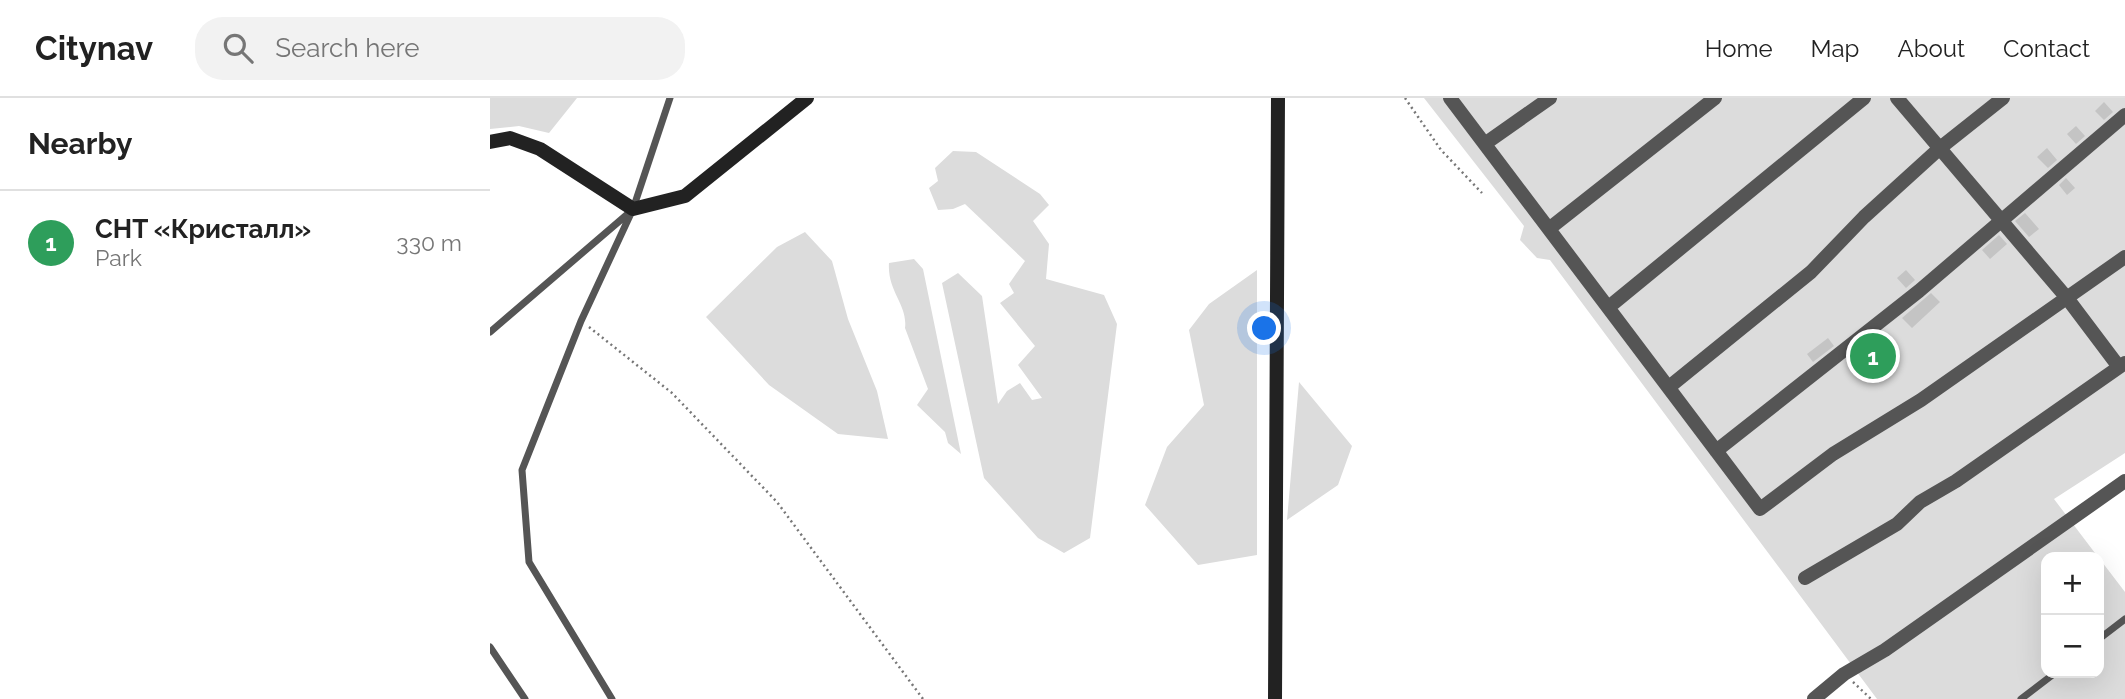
<!DOCTYPE html>
<html lang="en">
<head>
<meta charset="utf-8">
<style>
	:root { --surface:#fff; --page:#f2f2f2; --text:#222; --muted:#767676; --line:#e0e0e0; --accent:#ea580c }
	body { margin:0; font-family:Raleway,sans-serif; background:var(--page); color:var(--text) }
	.controls { position:absolute; right:21px; bottom:21px; display:grid; overflow:hidden; border-radius:14px; box-shadow:0 7px 28px #0002 }
	.controls button { width:63px; height:63px; display:grid; place-items:center; padding:0; border:0; border-bottom:2px solid var(--line); background:var(--surface); color:var(--text); font:35px sans-serif }
	.you { position:absolute; left:775px; top:231px; width:24px; height:24px; margin:-18px; border:5px solid #fff; border-radius:50%; background:#1a73e8; box-shadow:0 0 0 10px #1a73e833 }
	.badge { display:grid; place-items:center; width:46px; height:46px; border-radius:50%; background:var(--accent); color:#fff; font-size:23px; font-weight:700 }
	.pin { position:absolute; translate:-50% -50%; border:4px solid #fff; box-shadow:0 2px 7px #0006 }
	.list { margin:0; padding:0; list-style:none }
	h2 { display:flex; justify-content:space-between; align-items:center; height:91px; margin:0; padding:0 28px; font-size:30px }
	h2 small { font-size:23px; font-weight:400; color:var(--muted) }
	.list li { display:grid; grid-template-columns:46px 1fr auto; gap:21px; align-items:center; box-sizing:border-box; height:105px; padding:0 28px; border-top:2px solid var(--line) }
	.list b { display:block; font-size:26px; white-space:nowrap }
	.list p { margin:0; font-size:23px; white-space:nowrap; color:var(--muted) }
	.list em { font-size:23px; font-style:normal; color:var(--muted) }
	.icon { flex:none; width:38px; height:38px; fill:none; stroke:currentColor; stroke-width:2; stroke-linecap:round; stroke-linejoin:round }
	.map { position:relative; flex:none; width:1635px; height:601px; overflow:hidden }
	header { display:flex; align-items:center; gap:42px; box-sizing:border-box; height:98px; padding:0 35px; background:var(--surface); border-bottom:2px solid var(--line) }
	header strong { font-size:33px }
	nav { display:flex; gap:38px; margin-inline-start:auto; font-size:24px }
	.search { width:490px; height:63px; background:var(--page); display:flex; align-items:center; gap:18px; box-sizing:border-box; padding:0 24px; border-radius:28px; color:var(--muted); font-size:26px }
	main { display:flex }
	aside { flex:1; background:var(--surface) }
	.map>svg:first-child { display:block }
</style>
</head>
<body>
<header>
<strong>Citynav</strong>
<div class="search"><svg class="icon" aria-label="search" viewBox="0 0 24 24"><circle cx="10" cy="10" r="6"/><path d="M15 15l6 6"/></svg>Search here</div>
<nav><a>Home</a><a>Map</a><a>About</a><a>Contact</a></nav>
</header>
<main>
<aside>
<h2>Nearby<small></small></h2>
<ul class="list">
<li><span class="badge" style="background:#2e9e5b">1</span><div><b>СНТ «Кристалл»</b><p>Park</p></div><em>330 m</em></li>
</ul>
</aside>
<div class="map">
<svg width="1635" height="601" viewBox="0 0 1635 601">
	<rect width="100%" height="100%" fill="#fff"/>
	<path fill="#dcdcdc" d="M0,0H87L59,35L29,28L0,31Z
		M934,0H1635V355L1564,401L1608,459H1556V575H1609V460L1635,494V601H1387L1060,162L1047,160L1030,142L1034,128Z
		M463,53L486,54L550,96L559,107L543,123L559,146L556,181L614,197L627,226L600,440L574,455L548,440L494,380L452,185L468,175L492,198L508,306L517,293L530,285L542,302L552,300L528,267L545,248L510,205L524,195L519,186L535,163L475,106L463,111L448,112L439,90L448,83L445,70Z
		M315,134L342,163L358,221L387,293L398,341L348,336L279,287L216,219L287,149Z
		M424,161L433,171L471,356L458,345L455,334L427,307L438,291L415,230C418,207 397,193 399,165Z
		M767,172V457L708,467L655,407L677,349L714,307L699,232L719,206Z
		M809,284L862,348L848,387L797,422Z"/>
	<path fill="#c4c4c4" d="M1614,4L1623,14L1614,22L1605,13Z
		M1586,28L1595,38L1586,46L1577,36Z
		M1557,50L1567,62L1558,70L1547,59Z
		M1576,80L1585,90L1577,97L1569,87Z
		M1535,115L1549,131L1539,139L1525,123Z
		M1509,137L1517,146L1500,161L1492,152Z
		M1416,172L1425,182L1416,190L1407,180Z
		M1441,195L1450,204L1422,230L1412,220Z
		M1393,237L1400,247L1390,254L1383,245Z
		M1338,240L1344,248L1323,264L1317,256Z"/>
	<g fill="none" stroke-linecap="round" stroke-linejoin="round">
		<path stroke="#777" stroke-width="2.5" stroke-dasharray="2 3.5" stroke-linecap="butt" d="M915,0L951,52L992,95
			M99,229L182,295L287,404L433,601
			M1363,584L1381,601"/>
		<path stroke="#555" stroke-width="7" d="M0,234L140,114
			M1609,541L1635,521
			M0,549L35,601
			M122,601L39,464L32,372L91,223L143,111L180,0
			M1531,601L1565,575"/>
		<path stroke="#555" stroke-width="14" d="M960,0L1270,411L1343,356L1431,302L1635,159
			M1407,0L1577,200L1629,269
			M996,45L1060,0
			M1060,130L1225,0
			M1120,208L1374,0
			M1179,289L1321,174L1374,119L1450,50L1513,0
			M1226,353L1429,193L1635,17
			M1315,480L1407,426L1430,404L1466,383L1635,265
			M1324,601L1354,576L1395,552L1635,383"/>
		<path stroke="#222" stroke-width="14" d="M0,44L20,40L50,51L143,111L195,98L317,0
			M785,601L788,0"/>
	</g>
</svg>
<div class="controls">
<button>+</button>
<button>−</button>
</div>
<div class="you"></div>
<div class="pin badge" style="left:1383px;top:258px;background:#2e9e5b">1</div>
</div>
</main>
</body>
</html>
